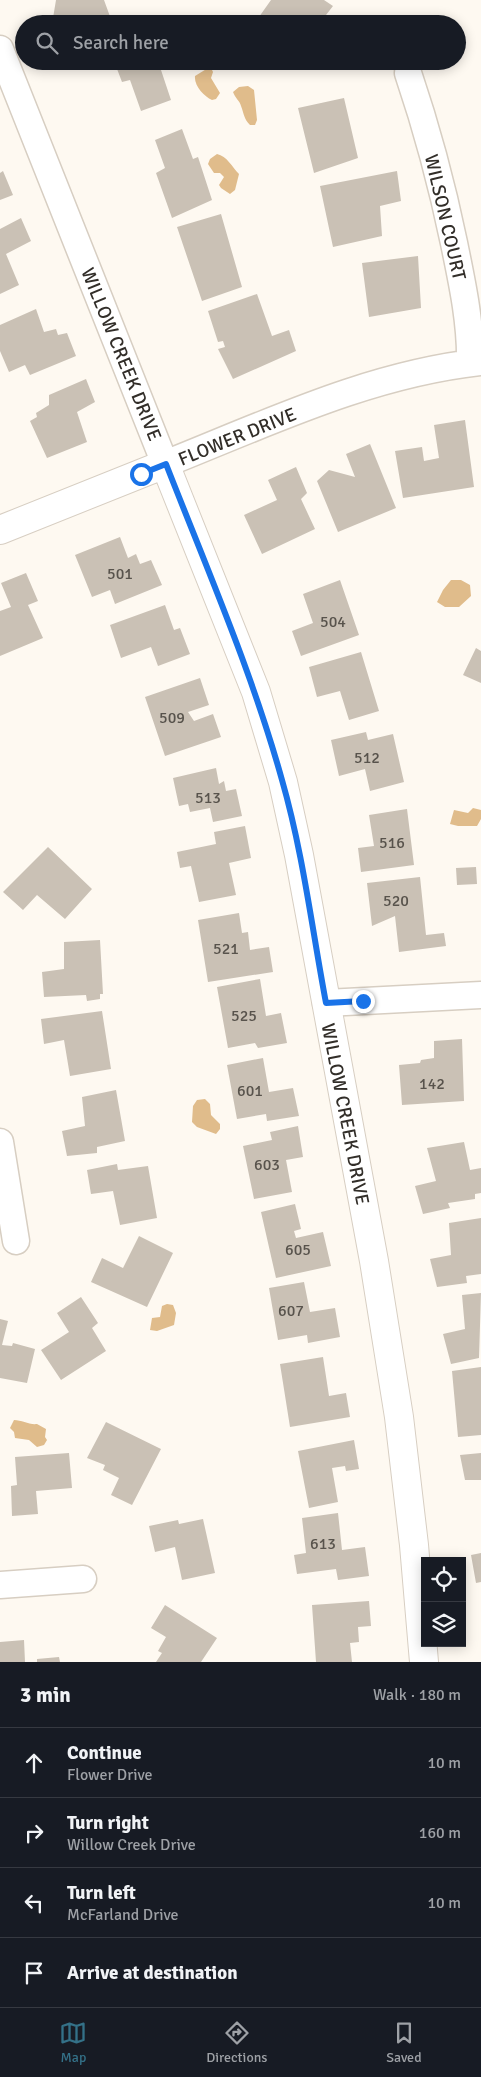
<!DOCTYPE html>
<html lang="en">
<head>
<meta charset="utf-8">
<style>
	:root { --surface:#171b24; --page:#20242c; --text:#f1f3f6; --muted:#9ea1a6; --line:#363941; --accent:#347188 }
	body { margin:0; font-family:Signika,sans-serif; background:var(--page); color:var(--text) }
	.controls { position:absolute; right:15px; bottom:15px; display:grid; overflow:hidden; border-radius:0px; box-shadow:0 2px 12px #0003 }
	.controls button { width:45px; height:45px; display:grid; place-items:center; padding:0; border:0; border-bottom:1px solid var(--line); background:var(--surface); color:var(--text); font:25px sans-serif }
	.stop { position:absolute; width:15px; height:15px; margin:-11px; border:4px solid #1a73e8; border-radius:50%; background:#fff }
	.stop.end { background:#1a73e8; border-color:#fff; box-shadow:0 1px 5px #0008 }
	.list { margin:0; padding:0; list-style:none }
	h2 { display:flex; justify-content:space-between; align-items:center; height:65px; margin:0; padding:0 20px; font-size:21px }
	h2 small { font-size:16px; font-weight:400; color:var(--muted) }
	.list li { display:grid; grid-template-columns:32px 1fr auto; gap:15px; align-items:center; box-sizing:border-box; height:70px; padding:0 20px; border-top:1px solid var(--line) }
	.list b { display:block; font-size:19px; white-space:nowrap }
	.list p { margin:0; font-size:16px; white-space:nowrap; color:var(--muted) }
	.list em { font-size:16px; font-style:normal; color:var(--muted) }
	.icon { flex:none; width:28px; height:28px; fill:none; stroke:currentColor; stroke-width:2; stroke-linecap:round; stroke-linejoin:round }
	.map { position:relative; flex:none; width:481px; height:1662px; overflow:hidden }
	.search { position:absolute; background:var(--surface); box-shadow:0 2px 12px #0003; left:15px; right:15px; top:15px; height:55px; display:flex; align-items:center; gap:12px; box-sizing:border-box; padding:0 18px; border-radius:28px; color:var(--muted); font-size:19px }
	.sheet { height:345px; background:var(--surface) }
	nav { display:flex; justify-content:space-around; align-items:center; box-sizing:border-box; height:70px; border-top:1px solid var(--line); background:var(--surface); font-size:14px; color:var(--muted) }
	nav a { display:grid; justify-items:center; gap:2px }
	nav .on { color:var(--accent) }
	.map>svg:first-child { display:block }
</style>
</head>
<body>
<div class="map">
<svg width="481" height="1662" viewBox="0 0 481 1662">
	<rect width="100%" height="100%" fill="#fef9f1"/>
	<path fill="#e0bc8b" d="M208,68H211L213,72L211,78L220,93L216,99L212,100C204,96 194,86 195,76Z
		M248,86L254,90L257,120L255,125H250C244,119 244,114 241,106C240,101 235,98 233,92L239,87Z
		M217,154C227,156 232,167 239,174L235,190L230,194L221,188L219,185L224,177L220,173H214L208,164L210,159Z
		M451,580H461L470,585L471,596L459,607H445L437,602L443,590Z
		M473,808L481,810V819L477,826H458L450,824L454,810L468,813Z
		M205,1099L210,1104L211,1115L220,1124V1129L216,1134L197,1127L192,1122L193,1106L197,1100Z
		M167,1304L173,1305L176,1313L174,1325L157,1331L150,1330L152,1318L160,1317L162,1306Z
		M14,1420C22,1420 29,1425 37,1424L46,1429L45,1437L47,1440L44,1445L37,1447L29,1440L15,1438L14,1432L10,1428Z"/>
	<path fill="#cac1b5" d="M56,0H104L112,22L108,24H52Z
		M271,0H324L333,6L319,24H254Z
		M114,61H158L171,100L141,111L130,80L122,82Z
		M344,98L358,158L314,173L298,108Z
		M182,129L193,159L198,157L212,200L172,218L156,173L165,168L155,140Z
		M3,171L13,195L0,200V173Z
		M397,171L401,201L380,206L382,236L333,247L320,186Z
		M221,214L242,287L202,301L177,227Z
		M21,218L31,241L6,254L19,285L0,294V229Z
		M418,256L421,308L369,317L362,263Z
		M257,294L272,336L289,330L296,351L233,379L218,349L225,347L223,341L218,342L208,311Z
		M36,309L44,332L56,329L58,335L67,333L76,356L30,375L25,365L9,372L0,351V325Z
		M86,379L95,402L77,412L87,442L47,458L30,421L37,417L36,413L49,405V395Z
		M465,420L474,487L403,498L395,451L422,447L424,461L439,458L434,425Z
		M370,444L396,508L338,532L317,481L329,470L355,477L346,454Z
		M296,467L307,493L301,499L315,529L262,554L244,515L277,500L268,480Z
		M120,537L128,558L136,554L140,564L151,560L162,585L115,604L110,590L92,597L75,555Z
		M26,573L38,601L28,605L43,638L0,656V611L11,607L1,583Z
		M340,580L359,635L301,656L292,631L313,623L303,594Z
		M165,605L174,630L180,628L190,654L158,666L151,647L121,658L110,625Z
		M476,648L481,651V683L463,675Z
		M361,652L379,711L349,720L340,691L317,697L309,667Z
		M200,678L209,705L188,712L194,721L213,714L221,737L165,756L145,697Z
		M366,732L368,740L393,734L404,782L370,791L365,769L339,776L331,740Z
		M216,768L219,784L224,781L226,791L236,789L242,816L213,822L210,808L190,812L188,804L179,806L173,778Z
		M407,809L414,865L361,872L358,848L374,846L369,815Z
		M245,826L251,858L229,863L236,895L199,902L191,866L180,868L177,852L216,844L214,832Z
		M48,847L92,889L65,919L37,895L23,910L3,892Z
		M476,867L477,884L457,885L456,868Z
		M420,877L426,935L444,933L446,946L399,952L395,916L372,926L367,883Z
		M239,913L242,933L248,932L250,950L269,947L273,972L208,982L198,920Z
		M100,940L103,994H100V999L87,1001L86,995L44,997L42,972L64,969V942Z
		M260,979L266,1016L281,1013L287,1043L258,1048L255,1043L228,1048L217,987Z
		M102,1011L111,1069L70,1076L64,1040L44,1044L41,1019Z
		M462,1039L464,1101L402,1105L399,1065L420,1063L421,1060L434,1058V1041Z
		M263,1058L269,1092L293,1088L299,1116L267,1121L266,1114L237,1119L227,1065Z
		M116,1090L125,1141L97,1147V1153L67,1156L62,1131L85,1126L82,1097Z
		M298,1126L303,1157L286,1160L292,1192L254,1199L243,1146L272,1140L270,1132Z
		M464,1142L470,1170L481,1168V1193L475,1194V1199L448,1203L450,1208L423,1214L415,1186L436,1181L427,1148Z
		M117,1164L118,1170L148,1166L157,1218L120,1225L113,1191L91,1194L87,1170Z
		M295,1204L301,1229L294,1231L296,1238L323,1232L331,1266L276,1278L261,1212Z
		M481,1218V1274L466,1276L467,1283L437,1287L430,1259L451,1255L449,1223Z
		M139,1236L173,1253L147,1307L91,1282L102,1258L123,1268Z
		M304,1282L310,1312L335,1308L340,1337L308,1343L307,1335L278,1340L269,1288Z
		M481,1293L479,1358L451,1364L443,1334L465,1329L462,1295Z
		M81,1297L98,1323L92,1328L106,1351L61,1380L41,1350L69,1332L57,1313Z
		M0,1319L8,1321L2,1345L12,1346L13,1343L35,1349L27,1383L0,1378Z
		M323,1357L329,1396L346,1393L350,1417L290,1427L280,1364Z
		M481,1367V1435L458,1437L452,1371Z
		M106,1422L161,1449L132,1505L111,1495L119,1478L103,1470L105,1465L87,1458Z
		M354,1440L359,1469L346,1471L345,1466L332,1468L338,1502L309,1508L298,1451Z
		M69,1453L72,1488L36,1491L38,1514L12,1516L11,1486L17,1485L15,1457Z
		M481,1453V1480H465L460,1455Z
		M338,1513L342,1550L365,1547L369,1576L338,1580L336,1569L297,1574L294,1555L306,1553L302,1518Z
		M203,1519L215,1573L182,1580L175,1547L155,1552L149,1526L178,1520L179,1524Z
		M481,1553V1582L476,1583L471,1555Z
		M369,1601L371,1626L358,1627L359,1642L350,1643L352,1662H316L312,1605Z
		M165,1605L217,1638L201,1662H156L162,1653L158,1651L166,1637L151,1628Z
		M24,1640L25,1662H0V1642Z
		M59,1657L60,1662H37V1659Z"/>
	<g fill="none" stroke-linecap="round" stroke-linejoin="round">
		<g stroke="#d7cec2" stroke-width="29">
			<path id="street" d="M0,49L165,464C268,423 370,374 481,362
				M408,73C427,129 442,185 454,243C462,282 471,323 470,363
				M326,1003L481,995
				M0,1142L16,1241
				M0,1585L83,1579"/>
		</g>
		<g stroke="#d7cec2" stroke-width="30">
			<path id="secondary" d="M0,530L165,464L256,692L283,782L299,855L374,1261L399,1417L414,1545L424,1662"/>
		</g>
		<use href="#street" stroke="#fff" stroke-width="26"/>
		<use href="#secondary" stroke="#fff" stroke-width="28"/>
	</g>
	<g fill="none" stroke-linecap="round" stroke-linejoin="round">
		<path stroke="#1a73e8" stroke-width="6" d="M141,474L166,464C207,569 252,672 282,780C303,853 312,929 326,1003L363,1001"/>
	</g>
	<g text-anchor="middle" stroke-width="4" stroke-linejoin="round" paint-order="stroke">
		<g font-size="16" fill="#58534c">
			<text x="120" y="579">501</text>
			<text x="333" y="627">504</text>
			<text x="172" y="723">509</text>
			<text x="367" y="763">512</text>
			<text x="208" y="803">513</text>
			<text x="392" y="848">516</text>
			<text x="396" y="906">520</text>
			<text x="226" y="954">521</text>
			<text x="244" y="1021">525</text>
			<text x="432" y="1089">142</text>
			<text x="250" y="1096">601</text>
			<text x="267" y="1170">603</text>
			<text x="298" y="1255">605</text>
			<text x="291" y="1316">607</text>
			<text x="323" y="1549">613</text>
		</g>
		<g font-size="19" fill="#322e29" stroke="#fff">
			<text transform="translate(446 217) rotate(77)" y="7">WILSON COURT</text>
			<text transform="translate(122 354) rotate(68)" y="7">WILLOW CREEK DRIVE</text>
			<text transform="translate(237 436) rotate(-22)" y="7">FLOWER DRIVE</text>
			<text transform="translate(346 1114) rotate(79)" y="7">WILLOW CREEK DRIVE</text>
		</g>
	</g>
</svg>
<div class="controls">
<button><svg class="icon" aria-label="locate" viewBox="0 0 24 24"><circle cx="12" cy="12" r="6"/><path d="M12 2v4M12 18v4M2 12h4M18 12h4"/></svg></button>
<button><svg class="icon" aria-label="layers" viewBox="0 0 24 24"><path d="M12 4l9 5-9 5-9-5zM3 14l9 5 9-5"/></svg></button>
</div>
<div class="stop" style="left:141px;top:474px"></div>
<div class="stop end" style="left:363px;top:1001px"></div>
<div class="search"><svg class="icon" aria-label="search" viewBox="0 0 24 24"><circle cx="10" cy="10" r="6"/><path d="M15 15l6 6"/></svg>Search here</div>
</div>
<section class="sheet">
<h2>3 min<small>Walk · 180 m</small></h2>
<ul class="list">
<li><svg class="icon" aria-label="ahead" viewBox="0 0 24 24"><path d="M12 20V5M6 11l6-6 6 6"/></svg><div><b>Continue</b><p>Flower Drive</p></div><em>10 m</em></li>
<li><svg class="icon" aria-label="right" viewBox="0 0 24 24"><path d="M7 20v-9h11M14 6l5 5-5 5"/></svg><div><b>Turn right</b><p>Willow Creek Drive</p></div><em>160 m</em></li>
<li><svg class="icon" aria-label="left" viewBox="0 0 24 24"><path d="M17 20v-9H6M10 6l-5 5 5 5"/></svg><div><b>Turn left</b><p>McFarland Drive</p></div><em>10 m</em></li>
<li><svg class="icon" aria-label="arrive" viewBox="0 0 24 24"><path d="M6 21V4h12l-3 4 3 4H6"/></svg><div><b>Arrive at destination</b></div></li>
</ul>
</section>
<nav>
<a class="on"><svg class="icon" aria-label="map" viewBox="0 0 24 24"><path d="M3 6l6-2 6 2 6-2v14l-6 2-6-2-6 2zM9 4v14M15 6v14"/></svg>Map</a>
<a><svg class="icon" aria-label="directions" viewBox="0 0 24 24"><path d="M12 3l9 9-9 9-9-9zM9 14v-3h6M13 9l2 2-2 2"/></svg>Directions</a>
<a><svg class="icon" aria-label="saved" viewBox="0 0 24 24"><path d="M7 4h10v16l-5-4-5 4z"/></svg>Saved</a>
</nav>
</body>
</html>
